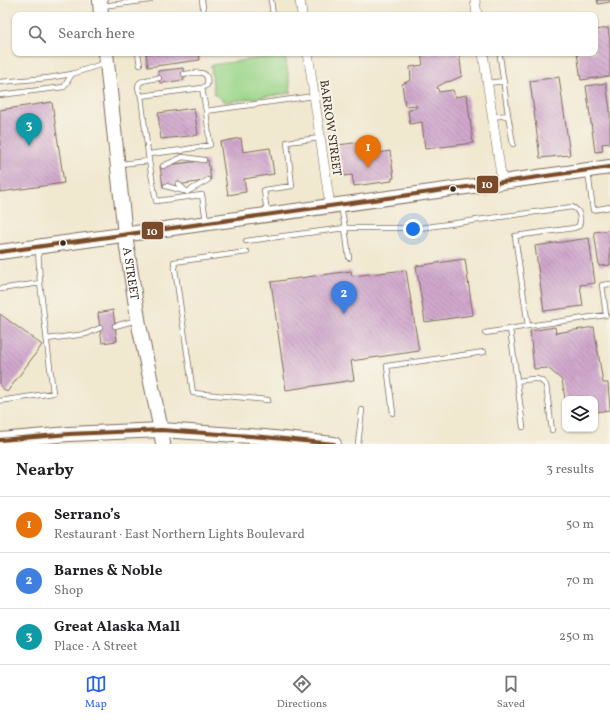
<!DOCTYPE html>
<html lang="en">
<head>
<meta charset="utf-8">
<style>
	:root { --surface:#fff; --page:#f2f2f2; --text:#202124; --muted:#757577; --line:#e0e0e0; --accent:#2563eb }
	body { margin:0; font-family:Vollkorn,serif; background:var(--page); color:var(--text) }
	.controls { position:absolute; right:12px; bottom:12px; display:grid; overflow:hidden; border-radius:8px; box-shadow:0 1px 3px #0004 }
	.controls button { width:36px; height:36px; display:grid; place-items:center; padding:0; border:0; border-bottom:1px solid var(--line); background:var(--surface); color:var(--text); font:20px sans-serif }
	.you { position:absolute; left:413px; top:229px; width:14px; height:14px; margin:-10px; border:3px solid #fff; border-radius:50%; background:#1a73e8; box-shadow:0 0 0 6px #1a73e833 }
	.badge { display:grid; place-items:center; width:26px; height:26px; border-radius:50%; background:var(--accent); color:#fff; font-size:13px; font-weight:700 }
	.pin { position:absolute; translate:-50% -33px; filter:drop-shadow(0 1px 2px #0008) }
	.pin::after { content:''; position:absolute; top:21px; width:14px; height:12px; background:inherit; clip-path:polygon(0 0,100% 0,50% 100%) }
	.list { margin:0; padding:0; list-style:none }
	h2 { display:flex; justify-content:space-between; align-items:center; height:52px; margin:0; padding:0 16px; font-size:17px }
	h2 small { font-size:13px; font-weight:400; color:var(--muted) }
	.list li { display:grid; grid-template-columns:26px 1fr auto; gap:12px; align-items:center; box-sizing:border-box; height:56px; padding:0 16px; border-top:1px solid var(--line) }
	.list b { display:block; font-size:15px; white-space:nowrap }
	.list p { margin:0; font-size:13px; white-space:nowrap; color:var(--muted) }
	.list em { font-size:13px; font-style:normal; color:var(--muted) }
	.icon { flex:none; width:22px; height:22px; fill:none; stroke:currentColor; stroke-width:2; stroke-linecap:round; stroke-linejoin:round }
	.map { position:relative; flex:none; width:610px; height:444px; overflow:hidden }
	.search { position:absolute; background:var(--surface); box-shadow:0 1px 3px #0004; left:12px; right:12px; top:12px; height:44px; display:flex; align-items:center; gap:10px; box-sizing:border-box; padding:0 14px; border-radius:8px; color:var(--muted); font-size:15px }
	.sheet { height:220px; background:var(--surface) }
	nav { display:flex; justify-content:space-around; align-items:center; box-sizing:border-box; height:56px; border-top:1px solid var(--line); background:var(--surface); font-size:11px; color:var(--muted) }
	nav a { display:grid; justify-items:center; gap:2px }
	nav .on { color:var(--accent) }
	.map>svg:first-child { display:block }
</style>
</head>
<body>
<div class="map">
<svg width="610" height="444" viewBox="0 0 610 444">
	<defs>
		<pattern id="building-back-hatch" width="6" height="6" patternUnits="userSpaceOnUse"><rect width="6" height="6" fill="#d0a8cd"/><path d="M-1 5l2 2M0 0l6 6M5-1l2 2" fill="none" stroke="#aa89a6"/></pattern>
	</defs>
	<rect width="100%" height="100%" fill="#f7f3e8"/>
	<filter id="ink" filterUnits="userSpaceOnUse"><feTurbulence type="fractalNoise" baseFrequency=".025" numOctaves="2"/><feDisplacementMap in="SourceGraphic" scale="8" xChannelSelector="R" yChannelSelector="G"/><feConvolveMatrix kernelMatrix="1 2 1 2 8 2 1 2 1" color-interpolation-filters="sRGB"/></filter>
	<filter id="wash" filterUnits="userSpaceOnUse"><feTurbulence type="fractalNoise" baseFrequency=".012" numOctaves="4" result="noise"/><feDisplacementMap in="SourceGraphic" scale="16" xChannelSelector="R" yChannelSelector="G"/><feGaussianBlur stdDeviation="0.9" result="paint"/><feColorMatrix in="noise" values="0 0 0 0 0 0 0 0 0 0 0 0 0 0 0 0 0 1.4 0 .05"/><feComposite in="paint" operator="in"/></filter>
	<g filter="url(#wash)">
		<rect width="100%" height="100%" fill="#f1e8d0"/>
		<path fill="#9ad589" stroke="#6a8054" d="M285,55L291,93L226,102L214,94L211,65Z"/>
		<g id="blocks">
			<path fill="url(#building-back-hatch)" d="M597,0H610V2L598,4Z
				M194,12L195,15H180L179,14Z
				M608,28L610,41V76L581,80L577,53H595V30Z
				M146,53H199L200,60L148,67Z
				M421,53H459L462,76L451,81L446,82L437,87L439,92L453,90L455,97L467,95L473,143L425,149L422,122L410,124L408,111L417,107L416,105L405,106L402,84L411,80L410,67L423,65Z
				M183,68L184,80L160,83L158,71Z
				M559,77L570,155L540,158L530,81Z
				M606,83L610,109V143L602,144L603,151L595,152L586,86Z
				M52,102L64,183L0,192V110Z
				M194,108L198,135L161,139L158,113Z
				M241,138L243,152L270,148L274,174L244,179L246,192L228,195L220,142Z
				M377,140L379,153L390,151L394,178H392V181L354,186L352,175L344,176L342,160H339L338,154L340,153L338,145Z
				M208,160L211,180L163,187L160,166Z
				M610,230V265L599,266L594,232Z
				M589,238L595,283L580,285L583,306L544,311L535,246Z
				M465,259L473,315L425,322L416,266Z
				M406,270L419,351L351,361L354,380L286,390L271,282L351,271L352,276Z
				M113,310L117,341L102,343L98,313Z
				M0,314L42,345L7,392L0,386Z
				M555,327L556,333L594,327L603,383H608L610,410L595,412V399H565L562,380L548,368L534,369L530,331Z"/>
		</g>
	</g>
	<g filter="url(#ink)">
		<use href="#blocks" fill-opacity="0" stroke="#7b6c5c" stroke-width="1"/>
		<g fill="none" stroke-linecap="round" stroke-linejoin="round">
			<g stroke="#7b6c5c" stroke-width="6">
				<path id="lane" d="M202,0L204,15
					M271,0L273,15
					M102,6L150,0
					M138,53L140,65
					M184,74C195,73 210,68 207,85L202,88
					M0,82L48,78L72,74L105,63
					M488,83L504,81
					M0,95L64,87L72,74
					M141,96C132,79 146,80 159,78
					M508,115L513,144
					M492,117L508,115L500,56
					M182,150L210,145L206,111
					M149,154L182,150V151
					M149,161L156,201L202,195L206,221
					M120,164L149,161L141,96L202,88L206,111L314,96
					M163,166L183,157L204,160
					M588,172L593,210L610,207
					M178,184L187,192L208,180
					M166,186L184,191
					M341,206L345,228H420L572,207C580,210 581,218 579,226L574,228L515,236L528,326L510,329
					M267,213L264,190L292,186L287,142L320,138
					M246,241L345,228L349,258
					M247,252L174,262L193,393L268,400
					M0,289L40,283
					M115,326L137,320
					M528,326L606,315L602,285L610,284
					M485,333L510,329L517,381
					M47,339L86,334L100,328
					M0,401L53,393L40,283L38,249
					M393,413L387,366L484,352
					M523,427L517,381C529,380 538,375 546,385L552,430
					M358,444L362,410"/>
			</g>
			<g stroke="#7b6c5c" stroke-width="10">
				<path id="street" d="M300,0L302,15
					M475,0L477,15
					M308,53L330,206
					M483,53L502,182"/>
			</g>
			<g stroke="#7b6c5c" stroke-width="16">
				<g id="primary">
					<path d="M100,0L101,15"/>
					<path id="s1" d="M106,53L125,235L139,325L161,430L163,444"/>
					<path d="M0,252L610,167"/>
					<path d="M0,440L69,434L161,430L264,437L334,444"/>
				</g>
			</g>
			<use href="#lane" stroke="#fff" stroke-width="4.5"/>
			<use href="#street" stroke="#fff" stroke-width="9"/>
			<use href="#primary" stroke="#fff" stroke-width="14"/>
			<g stroke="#f7f3e8" stroke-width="7">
				<path id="bus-1" d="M0,252L610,167
					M0,440L69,434L161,430L264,437L334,444"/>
			</g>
			<use href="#bus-1" stroke="#7a4b2a" stroke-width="4"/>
		</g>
	</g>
	<g fill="#3b2a1e" stroke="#f7f3e8" stroke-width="1.5">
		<circle cx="453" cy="189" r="3.5"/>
		<circle cx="63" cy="243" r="3.5"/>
	</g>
	<g text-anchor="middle" stroke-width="4" stroke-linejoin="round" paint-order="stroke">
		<g font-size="12" fill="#3b2a1e" stroke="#f7f3e8">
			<text transform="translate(331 128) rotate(82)" y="4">BARROW STREET</text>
			<text dy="4" stroke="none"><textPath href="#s1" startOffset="222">A STREET</textPath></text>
		</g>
	</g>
	<g stroke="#f7f3e8" stroke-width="1.5">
		<rect x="476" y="175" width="23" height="19" rx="4" fill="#7a4b2a"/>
		<rect x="141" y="221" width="23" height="19" rx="4" fill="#7a4b2a"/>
	</g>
	<g font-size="11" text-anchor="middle" font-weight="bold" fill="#fff">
		<text x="487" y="188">10</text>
		<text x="152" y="235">10</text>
	</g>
</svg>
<div class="controls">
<button><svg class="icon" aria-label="layers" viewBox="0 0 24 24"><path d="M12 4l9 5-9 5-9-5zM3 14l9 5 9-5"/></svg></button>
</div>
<div class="you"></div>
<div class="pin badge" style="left:368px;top:168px;background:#e8710a">1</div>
<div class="pin badge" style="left:344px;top:314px;background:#3f7fe0">2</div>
<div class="pin badge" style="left:29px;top:146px;background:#0f9aa8">3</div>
<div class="search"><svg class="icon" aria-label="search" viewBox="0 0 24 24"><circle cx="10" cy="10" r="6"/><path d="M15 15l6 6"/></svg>Search here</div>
</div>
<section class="sheet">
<h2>Nearby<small>3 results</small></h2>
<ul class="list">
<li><span class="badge" style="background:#e8710a">1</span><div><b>Serrano’s</b><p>Restaurant · East Northern Lights Boulevard</p></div><em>50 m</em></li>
<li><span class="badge" style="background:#3f7fe0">2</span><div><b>Barnes &amp; Noble</b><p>Shop</p></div><em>70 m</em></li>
<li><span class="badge" style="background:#0f9aa8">3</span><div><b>Great Alaska Mall</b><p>Place · A Street</p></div><em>250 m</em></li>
</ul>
</section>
<nav>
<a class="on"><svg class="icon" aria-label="map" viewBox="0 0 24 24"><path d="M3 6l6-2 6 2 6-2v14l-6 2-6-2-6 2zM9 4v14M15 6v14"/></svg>Map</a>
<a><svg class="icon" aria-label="directions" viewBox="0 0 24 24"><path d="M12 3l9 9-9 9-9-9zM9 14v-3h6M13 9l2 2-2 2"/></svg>Directions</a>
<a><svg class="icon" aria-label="saved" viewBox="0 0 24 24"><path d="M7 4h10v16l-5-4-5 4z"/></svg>Saved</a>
</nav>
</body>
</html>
